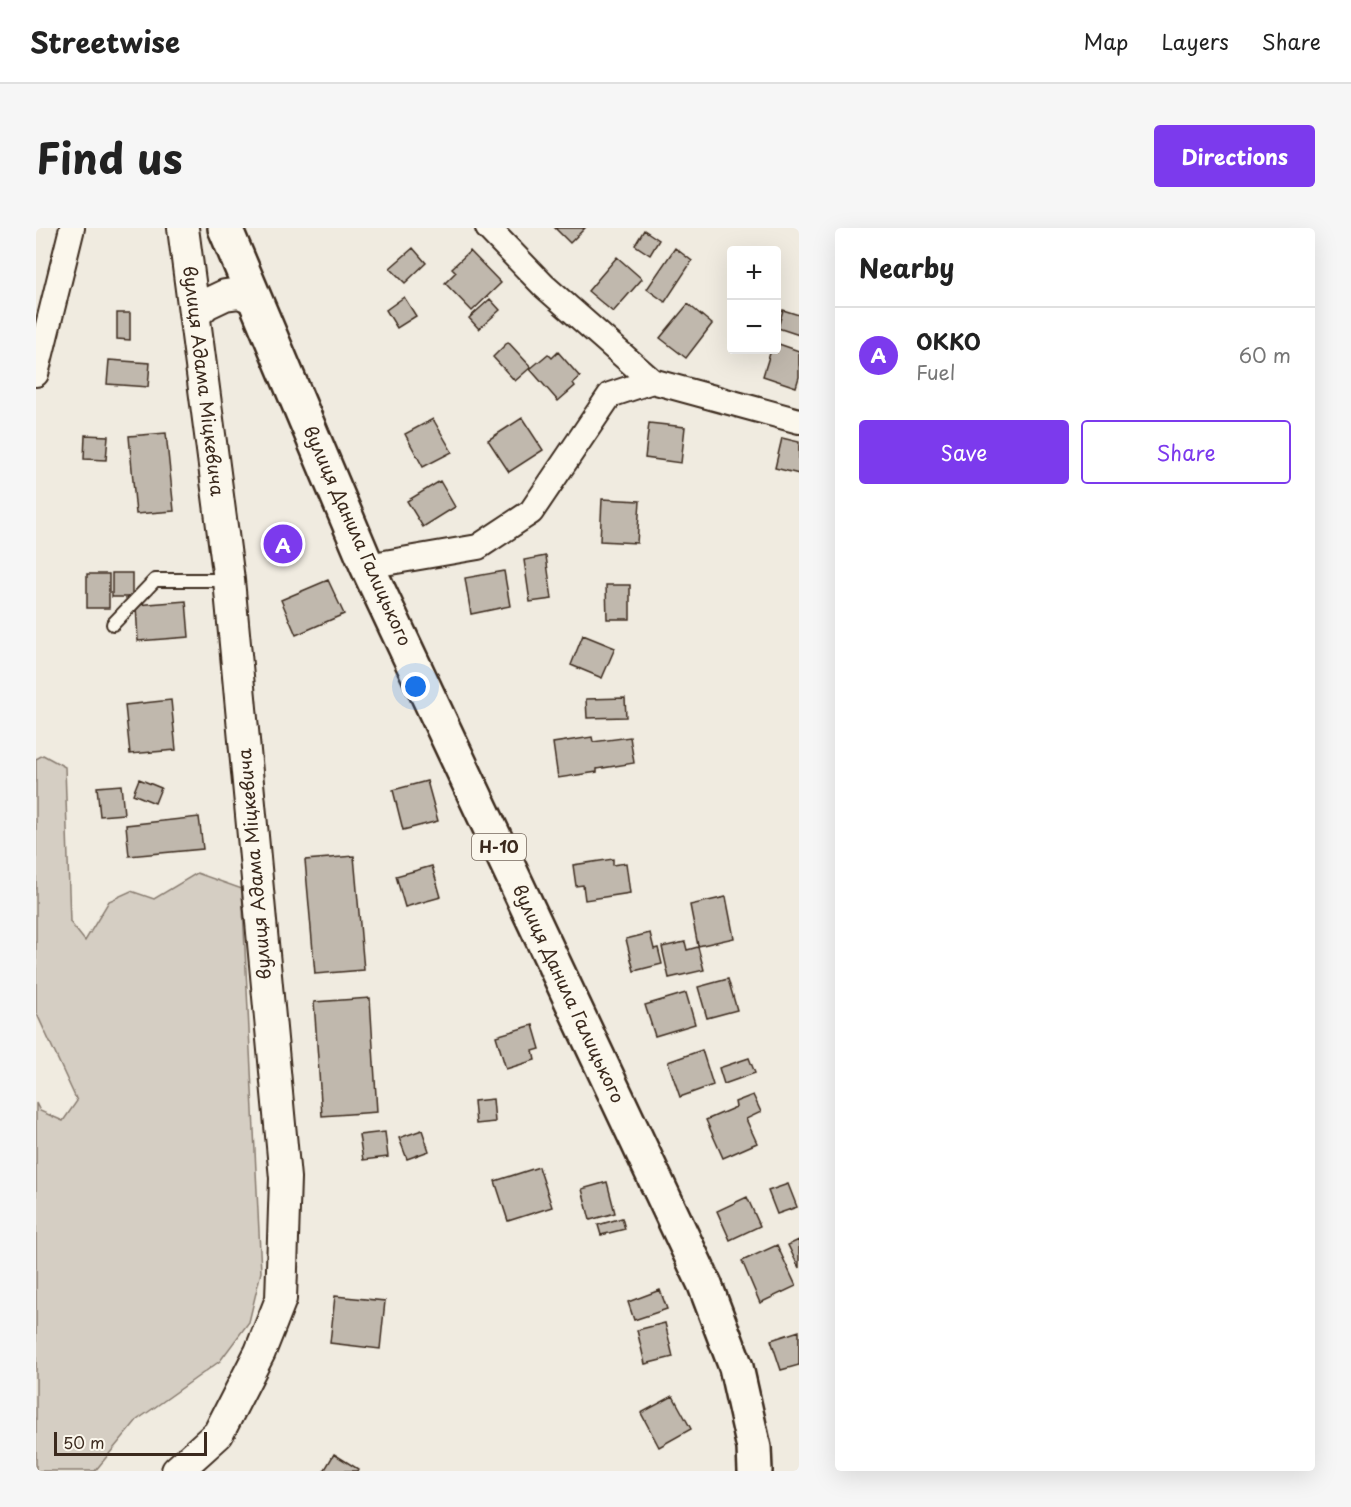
<!DOCTYPE html>
<html lang="en">
<head>
<meta charset="utf-8">
<style>
	:root { --surface:#fff; --page:#f6f6f6; --text:#222; --muted:#767676; --line:#e0e0e0; --accent:#7c3aed }
	body { margin:0; font-family:"Playpen Sans",sans-serif; background:var(--page); color:var(--text) }
	.controls { position:absolute; right:18px; top:18px; display:grid; overflow:hidden; border-radius:6px; box-shadow:0 6px 24px #0002 }
	.controls button { width:54px; height:54px; display:grid; place-items:center; padding:0; border:0; border-bottom:2px solid var(--line); background:var(--surface); color:var(--text); font:30px sans-serif }
	.scale { position:absolute; left:18px; bottom:15px; width:153px; box-sizing:border-box; padding-left:6px; border:3px solid #3b2a1e; border-top:0; font-size:16px; line-height:21px; white-space:nowrap; color:#3b2a1e; -webkit-text-stroke:4px #fbf7ec; paint-order:stroke }
	.you { position:absolute; left:380px; top:459px; width:21px; height:21px; margin:-15px; border:4px solid #fff; border-radius:50%; background:#1a73e8; box-shadow:0 0 0 9px #1a73e833 }
	.badge { display:grid; place-items:center; width:39px; height:39px; border-radius:50%; background:var(--accent); color:#fff; font-size:20px; font-weight:700 }
	.pin { position:absolute; translate:-50% -50%; border:3px solid #fff; box-shadow:0 2px 6px #0006 }
	.list { margin:0; padding:0; list-style:none }
	h2 { display:flex; justify-content:space-between; align-items:center; height:78px; margin:0; padding:0 24px; font-size:26px }
	h2 small { font-size:20px; font-weight:400; color:var(--muted) }
	.list li { display:grid; grid-template-columns:39px 1fr auto; gap:18px; align-items:center; box-sizing:border-box; height:96px; padding:0 24px; border-top:2px solid var(--line) }
	.list b { display:block; font-size:22px; white-space:nowrap }
	.list p { margin:0; font-size:20px; white-space:nowrap; color:var(--muted) }
	.list em { font-size:20px; font-style:normal; color:var(--muted) }
	.actions { display:flex; gap:12px; padding:18px 24px }
	.actions a { flex:1; padding:14px 0; border:2px solid var(--accent); border-radius:6px; text-align:center; font-size:21px; color:var(--accent) }
	.actions .main { background:var(--accent); color:#fff }
	.map { position:relative; flex:none; width:763px; height:1243px; overflow:hidden; border-radius:6px }
	header { display:flex; align-items:center; gap:36px; box-sizing:border-box; height:84px; padding:0 30px; background:var(--surface); border-bottom:2px solid var(--line) }
	header strong { font-size:28px }
	nav { display:flex; gap:33px; margin-inline-start:auto; font-size:21px }
	.intro { display:flex; align-items:center; justify-content:space-between; box-sizing:border-box; height:144px; padding:0 36px }
	h1 { margin:0; font-size:42px }
	.button { padding:15px 27px; border-radius:6px; background:var(--accent); color:#fff; font-size:21px; font-weight:700 }
	main { display:flex; gap:36px; padding:0 36px }
	aside { flex:1; background:var(--surface); border-radius:6px; box-shadow:0 6px 24px #0002 }
	.map>svg:first-child { display:block }
</style>
</head>
<body>
<header>
<strong>Streetwise</strong>
<nav><a>Map</a><a>Layers</a><a>Share</a></nav>
</header>
<div class="intro"><h1>Find us</h1><a class="button">Directions</a></div>
<main>
<div class="map">
<svg width="763" height="1243" viewBox="0 0 763 1243">
	<rect width="100%" height="100%" fill="#f0ebe0"/>
	<filter id="ink" filterUnits="userSpaceOnUse"><feTurbulence type="fractalNoise" baseFrequency=".0167" numOctaves="2"/><feDisplacementMap in="SourceGraphic" scale="12" xChannelSelector="R" yChannelSelector="G"/><feConvolveMatrix kernelMatrix="1 2 1 2 8 2 1 2 1" color-interpolation-filters="sRGB"/></filter>
	<g filter="url(#ink)">
		<path fill="#d5cec3" stroke="#887c70" stroke-width="1.5" d="M7,527L29,539L34,694L49,713L73,673L95,663L118,671L161,645L206,661L225,1044L213,1094L184,1133L101,1192L59,1243H0V875L4,883L27,893L41,873L0,784V531Z"/>
		<path fill="#c0b8ad" stroke="#3b2a1e" stroke-width="1.5" d="M519,0H549L534,15Z
			M608,2L623,12L614,27L599,17Z
			M377,20L390,35L369,55L354,40Z
			M639,20L656,33L629,74L611,61Z
			M434,23L465,55L436,83L409,55L420,44L416,40Z
			M581,29L606,51L577,84L552,63Z
			M368,69L380,88L361,100L350,82Z
			M454,71L464,82L443,101L433,90Z
			M652,76L676,96L650,130L624,110Z
			M747,82L763,87V107L742,100Z
			M81,85H94V112L81,111Z
			M472,114L495,139L479,153L457,129Z
			M740,115L763,123V149L760,159L727,148L735,122H740Z
			M522,124L544,149L537,155L539,158L522,173L494,141L512,126L516,130Z
			M73,132L114,135L112,159L71,156Z
			M486,190L507,222L473,244L452,212Z
			M397,191L416,224L387,239L369,206Z
			M613,195L649,199L645,235L609,230Z
			M130,205L138,283L100,286L93,208Z
			M49,207L72,208L70,232L48,231Z
			M746,210L763,214V246L739,240Z
			M404,253L419,279L387,299L371,273Z
			M566,271L604,273L601,315L564,313Z
			M510,328L516,371L494,374L488,332Z
			M468,343L474,378L435,386L429,350Z
			M76,345H96V369H76Z
			M51,346H73V380H51Z
			M292,352L308,386L260,407L245,372Z
			M570,357H594V391H571Z
			M150,373L153,409L102,413L100,377Z
			M547,407L579,420L566,450L535,437Z
			M589,470L590,489L551,490L550,471Z
			M135,472L140,522L94,526L89,477Z
			M556,509L557,514L594,509L598,535L561,541V544L522,550L517,515Z
			M103,551L125,560L119,575L97,566Z
			M391,553L402,593L367,602L357,562Z
			M85,557L88,586L64,588L61,559Z
			M163,589L167,621L93,628L90,597Z
			M318,628L328,742L279,746L269,632Z
			M577,631V637L590,635L594,665L549,672L547,657L540,658L537,637Z
			M396,638L405,669L369,679L360,648Z
			M690,669L698,710L662,718L654,677Z
			M614,705L618,721L622,720L626,736L598,743L590,711Z
			M649,714L651,722L662,719L668,742L633,750L626,719Z
			M692,751L701,782L671,790L662,759Z
			M650,765L659,796L619,808L609,777Z
			M334,770L341,884L286,888L278,774Z
			M497,797L504,821L497,823L499,832L470,841L460,808Z
			M666,822L677,857L644,869L632,834Z
			M713,830L719,845L688,856L683,840Z
			M717,867L725,884L710,891L721,915L687,930L670,892L700,879L699,874Z
			M457,871L459,894L440,896L438,873Z
			M386,902L393,923L371,931L363,910Z
			M349,904L352,929L327,932L323,907Z
			M503,939L516,979L472,993L459,953Z
			M571,954L579,985L554,992L546,961Z
			M752,956L761,979L741,986L732,963Z
			M711,969L724,998L694,1012L681,983Z
			M586,990L589,1001L565,1007L562,997Z
			M763,1012V1040L752,1017Z
			M741,1017L760,1058L724,1075L706,1033Z
			M624,1062L631,1081L598,1092L592,1074Z
			M299,1068L349,1073L344,1121L294,1115Z
			M629,1095L637,1129L609,1136L601,1102Z
			M763,1103V1137L745,1142L735,1112Z
			M637,1168L655,1201L623,1219L605,1185Z
			M298,1226L322,1241L321,1243H288Z"/>
		<g fill="none" stroke-linecap="round" stroke-linejoin="round">
			<g stroke="#3b2a1e" stroke-width="16">
				<path id="service" d="M77,396L119,352H193"/>
			</g>
			<g stroke="#3b2a1e" stroke-width="28">
				<path id="minor" d="M452,0L508,58L616,153
					M0,146L36,0
					M331,338L442,319L495,284L574,167L616,153L763,193"/>
			</g>
			<g stroke="#3b2a1e" stroke-width="34">
				<path id="tertiary" d="M159,87L170,76L189,67L204,65L218,71
					M141,1243L182,1206L224,1124L245,1071L249,950L193,352L147,0"/>
			</g>
			<g stroke="#3b2a1e" stroke-width="38">
				<path id="primary" d="M189,0L331,338L669,1057L700,1139L718,1220L719,1243"/>
			</g>
			<use href="#service" stroke="#fbf7ec" stroke-width="12"/>
			<use href="#minor" stroke="#fbf7ec" stroke-width="24"/>
			<use href="#tertiary" stroke="#fbf7ec" stroke-width="30"/>
			<use href="#primary" stroke="#fbf7ec" stroke-width="33"/>
		</g>
	</g>
	<g text-anchor="middle" stroke-width="6" stroke-linejoin="round" paint-order="stroke">
		<rect fill="#fbf7ec" stroke="#75685c" stroke-width="1.5" x="436" y="606" width="54" height="26" rx="4.5"/>
		<g font-size="16" font-weight="bold" fill="#3b2a1e">
			<text x="463" y="625">Н-10</text>
		</g>
		<g font-size="18" fill="#3b2a1e" stroke="#fbf7ec">
			<text transform="translate(167 153) rotate(83)" y="6">вулиця Адама Міцкевича</text>
			<text transform="translate(321 308) rotate(66)" y="6">вулиця Данила Галицького</text>
			<text transform="translate(219 636) rotate(-95)" y="6">вулиця Адама Міцкевича</text>
			<text transform="translate(532 766) rotate(65)" y="6">вулиця Данила Галицького</text>
		</g>
	</g>
</svg>
<div class="controls">
<button>+</button>
<button>−</button>
</div>
<div class="scale">50 m</div>
<div class="you"></div>
<div class="pin badge" style="left:247px;top:316px">A</div>
</div>
<aside>
<h2>Nearby<small></small></h2>
<ul class="list">
<li><span class="badge">A</span><div><b>ОККО</b><p>Fuel</p></div><em>60 m</em></li>
</ul>
<div class="actions"><a class="main">Save</a><a>Share</a></div>
</aside>
</main>
</body>
</html>
